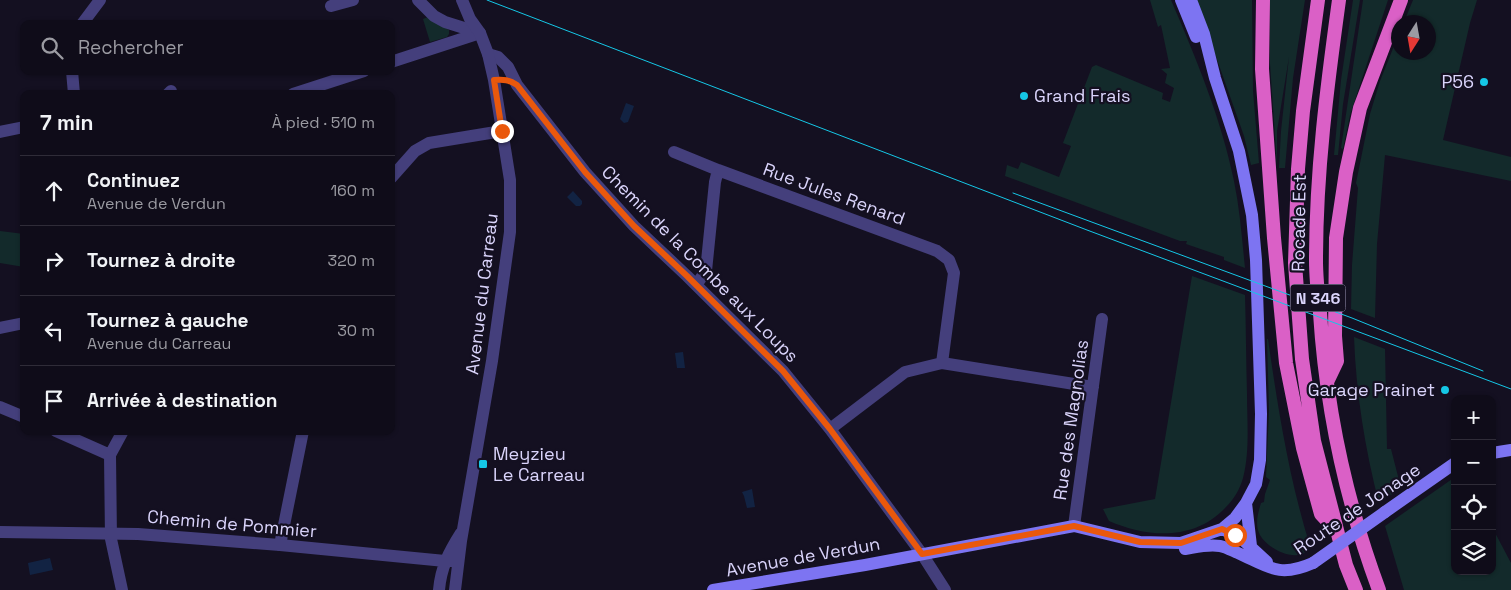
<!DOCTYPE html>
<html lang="fr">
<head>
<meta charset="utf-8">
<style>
	:root { --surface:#0f0c19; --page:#1d1a26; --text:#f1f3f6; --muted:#9b9ba2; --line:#2f2c38 }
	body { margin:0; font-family:"Space Grotesk",sans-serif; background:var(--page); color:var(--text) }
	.controls { position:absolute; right:15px; bottom:15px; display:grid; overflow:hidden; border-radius:10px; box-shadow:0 1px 4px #0004 }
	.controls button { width:45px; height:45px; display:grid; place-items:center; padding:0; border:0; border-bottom:1px solid var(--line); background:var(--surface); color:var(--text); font:25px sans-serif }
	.compass { position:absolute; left:1391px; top:15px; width:45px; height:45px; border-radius:50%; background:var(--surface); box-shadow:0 1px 4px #0004; rotate:191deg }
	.stop { position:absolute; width:15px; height:15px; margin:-11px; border:4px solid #ea580c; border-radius:50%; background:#fff }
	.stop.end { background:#ea580c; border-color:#fff; box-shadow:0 1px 5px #0008 }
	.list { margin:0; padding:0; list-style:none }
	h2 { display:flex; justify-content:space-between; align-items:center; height:65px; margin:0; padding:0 20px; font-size:21px }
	h2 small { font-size:16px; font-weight:400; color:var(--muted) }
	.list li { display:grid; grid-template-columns:32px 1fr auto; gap:15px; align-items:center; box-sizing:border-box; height:70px; padding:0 20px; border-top:1px solid var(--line) }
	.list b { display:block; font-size:19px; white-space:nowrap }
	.list p { margin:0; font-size:16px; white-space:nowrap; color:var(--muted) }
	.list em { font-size:16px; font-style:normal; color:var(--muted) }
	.icon { flex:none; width:28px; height:28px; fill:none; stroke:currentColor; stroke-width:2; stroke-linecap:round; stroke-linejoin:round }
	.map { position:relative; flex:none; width:1511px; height:590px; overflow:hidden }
	.search { position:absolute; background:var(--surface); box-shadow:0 1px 4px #0004; left:20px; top:20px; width:375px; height:55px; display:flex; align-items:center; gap:12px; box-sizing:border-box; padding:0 18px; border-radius:10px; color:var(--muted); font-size:19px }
	.panel { position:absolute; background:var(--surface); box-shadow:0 1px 4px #0004; left:20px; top:90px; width:375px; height:345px; border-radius:10px }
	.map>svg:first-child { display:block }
</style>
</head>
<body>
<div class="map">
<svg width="1511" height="590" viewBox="0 0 1511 590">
	<rect width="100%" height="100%" fill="#141021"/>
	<path fill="#132a2b" d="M1150,0H1171C1196,58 1221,118 1234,181C1240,210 1242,239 1245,268L1224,260V257L1186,244L1187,241H1180L1005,176L1007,165L1018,169L1021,162L1059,177L1071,146L1063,143L1092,67L1096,65L1163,93L1162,99L1170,102L1174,88L1165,83L1167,74L1161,69L1170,68L1161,25L1158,27Z
		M1196,0H1252L1253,91L1259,163L1251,165L1244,136Z
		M1270,0H1305L1293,78L1285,168H1279L1281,131L1289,57L1277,131V165L1270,64Z
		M1353,0H1360L1343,104L1338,155H1334L1341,80Z
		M1363,0H1388L1350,115L1343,149L1341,148Z
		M1413,0H1477L1470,23L1443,140L1511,157V181L1385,155L1377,244L1375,318L1351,309L1352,265L1358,188L1356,183L1370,114L1380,81L1398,36V52H1428V22H1404Z
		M428,17L449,30V34L447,37L430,42L423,19Z
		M0,231L24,234V267L0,263Z
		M1192,276L1245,295C1246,328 1246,361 1247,394C1247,422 1250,451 1243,478C1240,489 1234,499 1226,507C1195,541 1148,538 1109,521L1103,509L1155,499Z
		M1354,337L1385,349L1387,449H1391L1401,488L1379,503C1365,449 1356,393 1354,337Z
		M1267,339H1268C1278,409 1289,478 1310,546C1309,548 1308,551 1306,552C1292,562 1265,547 1259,533C1255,523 1258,513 1261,503L1264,502L1265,494L1270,480L1266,477L1269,411Z
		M1455,477V571H1492V527L1511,563V590H1404L1385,526Z"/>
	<path fill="#122343" d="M626,103L634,106L628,122L624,123L620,119Z
		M573,191L582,201V204L580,206H576L567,197Z
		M683,352L685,368H677L675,353Z
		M752,489L755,507L747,508L744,496L742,492Z
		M50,558L53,570L30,575L28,563Z"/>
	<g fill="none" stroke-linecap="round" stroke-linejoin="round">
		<path stroke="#443f7c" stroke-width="12" d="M418,0L434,16L445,22L480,33
			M331,6L353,0
			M82,24L100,0
			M488,54L498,57L508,67L517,85L585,172L634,226L687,276L783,371L830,429L922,554L945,590
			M391,62L480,33
			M72,71L74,94
			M168,94L171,91
			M293,94L364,71
			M0,132L24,127
			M674,152L718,170
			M391,178L415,151L429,143L502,131
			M696,285L706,271L715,182L718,170L937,251L949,260L954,273L942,363
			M0,328L24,323
			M0,407L24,417
			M830,429L905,372L942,363L1093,387
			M56,431L110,455
			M1074,526L1102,319
			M280,545L303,431
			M122,590L111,539L110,455L123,431"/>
		<path stroke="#443f7c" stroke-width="12" d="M0,532L138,534L280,545L445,561H452L459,556
			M439,590C441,567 449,552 461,533
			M455,590L461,541L492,361L510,232V180L494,80L488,54L480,33L470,19L462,0"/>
		<path stroke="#7d74f2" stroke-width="12" d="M1181,0L1196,37
			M1492,453L1511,450
			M1246,503L1251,546
			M1385,512L1455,463
			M1222,529L1242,539L1267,562
			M1185,549C1197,547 1208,544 1220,546C1226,547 1233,551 1238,553C1269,567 1279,578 1313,563
			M713,590L865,565L1074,526L1140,542L1181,543L1222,529L1235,518L1246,503L1256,484L1260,460L1261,414L1256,260L1252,215L1239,151L1215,78L1204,34L1191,0"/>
		<path stroke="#da60c6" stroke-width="14" d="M1263,0L1262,69L1274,238L1286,363L1303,448L1321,514L1335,529
			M1318,0L1303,111L1298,169L1295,263L1302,359L1314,441L1346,565L1356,590
			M1339,0C1327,87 1316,172 1316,260C1316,278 1318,296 1320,313C1326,408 1346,501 1379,590
			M1327,382L1337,361L1335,336L1336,238L1346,172L1360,108L1401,0"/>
		<path stroke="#15c7e6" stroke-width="1" d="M487,0L1087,230L1511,389
			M1013,193L1352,318L1483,371"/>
		<path stroke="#7d74f2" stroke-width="12" d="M1313,563L1385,512"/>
	</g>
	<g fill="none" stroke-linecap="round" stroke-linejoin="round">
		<path stroke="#ea580c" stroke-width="6" d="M502,131L494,80C504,79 509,80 517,85L585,172L634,226L687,276L783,371L830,429L922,554L1074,526L1140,542L1181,543L1222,529L1235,535"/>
	</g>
	<g fill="#15c7e6" stroke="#141021" stroke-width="2">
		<circle cx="1484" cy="82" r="5"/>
		<circle cx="1024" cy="96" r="5"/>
		<circle cx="1445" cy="390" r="5"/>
		<rect x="478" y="459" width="10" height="10" rx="2.5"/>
	</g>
	<g text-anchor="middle" stroke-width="4.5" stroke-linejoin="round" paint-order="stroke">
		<rect fill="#141021" stroke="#9f99ba" stroke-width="1" x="1290.5" y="284.5" width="55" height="27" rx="4"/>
		<g font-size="16" font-weight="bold" fill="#dad4fb">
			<text x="1318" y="304">N 346</text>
		</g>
		<g font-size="18" fill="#dad4fb" stroke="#141021" text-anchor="end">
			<text x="1474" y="88">P56</text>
			<text x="1034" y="102" text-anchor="start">Grand Frais</text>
			<text x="1435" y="396">Garage Prainet</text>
			<text x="493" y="460" text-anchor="start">Meyzieu<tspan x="493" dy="21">Le Carreau</tspan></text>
		</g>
		<g font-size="18" fill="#dad4fb" stroke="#141021">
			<text transform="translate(834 194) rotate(20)" y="6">Rue Jules Renard</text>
			<text transform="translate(1299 223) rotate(-89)" y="6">Rocade Est</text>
			<text transform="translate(700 264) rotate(45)" y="6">Chemin de la Combe aux Loups</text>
			<text transform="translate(482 294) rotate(-83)" y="6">Avenue du Carreau</text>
			<text transform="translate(1071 420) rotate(-82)" y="6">Rue des Magnolias</text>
			<text transform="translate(1357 509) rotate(-34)" y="6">Route de Jonage</text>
			<text transform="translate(232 524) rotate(5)" y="6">Chemin de Pommier</text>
			<text transform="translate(803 557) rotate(-10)" y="6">Avenue de Verdun</text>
		</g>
	</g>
</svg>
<div class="controls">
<button>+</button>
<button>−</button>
<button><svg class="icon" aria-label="locate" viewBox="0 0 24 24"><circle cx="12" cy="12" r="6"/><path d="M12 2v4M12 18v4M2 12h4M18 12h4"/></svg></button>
<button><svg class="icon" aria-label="layers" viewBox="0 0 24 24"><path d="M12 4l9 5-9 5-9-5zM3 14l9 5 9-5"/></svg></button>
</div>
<svg class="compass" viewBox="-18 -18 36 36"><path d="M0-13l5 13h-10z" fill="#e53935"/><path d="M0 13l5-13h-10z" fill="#9b9ba2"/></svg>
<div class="stop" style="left:1235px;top:535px"></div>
<div class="stop end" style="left:502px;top:131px"></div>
<div class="search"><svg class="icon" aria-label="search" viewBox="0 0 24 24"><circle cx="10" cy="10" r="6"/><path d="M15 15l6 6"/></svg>Rechercher</div>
<section class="panel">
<h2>7 min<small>À pied · 510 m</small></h2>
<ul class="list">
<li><svg class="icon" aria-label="ahead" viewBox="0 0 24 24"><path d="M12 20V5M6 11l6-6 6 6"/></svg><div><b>Continuez</b><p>Avenue de Verdun</p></div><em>160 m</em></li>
<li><svg class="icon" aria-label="right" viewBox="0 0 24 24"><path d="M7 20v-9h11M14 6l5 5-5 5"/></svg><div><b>Tournez à droite</b></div><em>320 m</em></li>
<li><svg class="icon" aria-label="left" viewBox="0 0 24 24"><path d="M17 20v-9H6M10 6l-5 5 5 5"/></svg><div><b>Tournez à gauche</b><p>Avenue du Carreau</p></div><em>30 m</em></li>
<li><svg class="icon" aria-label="arrive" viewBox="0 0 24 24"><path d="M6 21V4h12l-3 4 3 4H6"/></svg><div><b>Arrivée à destination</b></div></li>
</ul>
</section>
</div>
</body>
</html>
